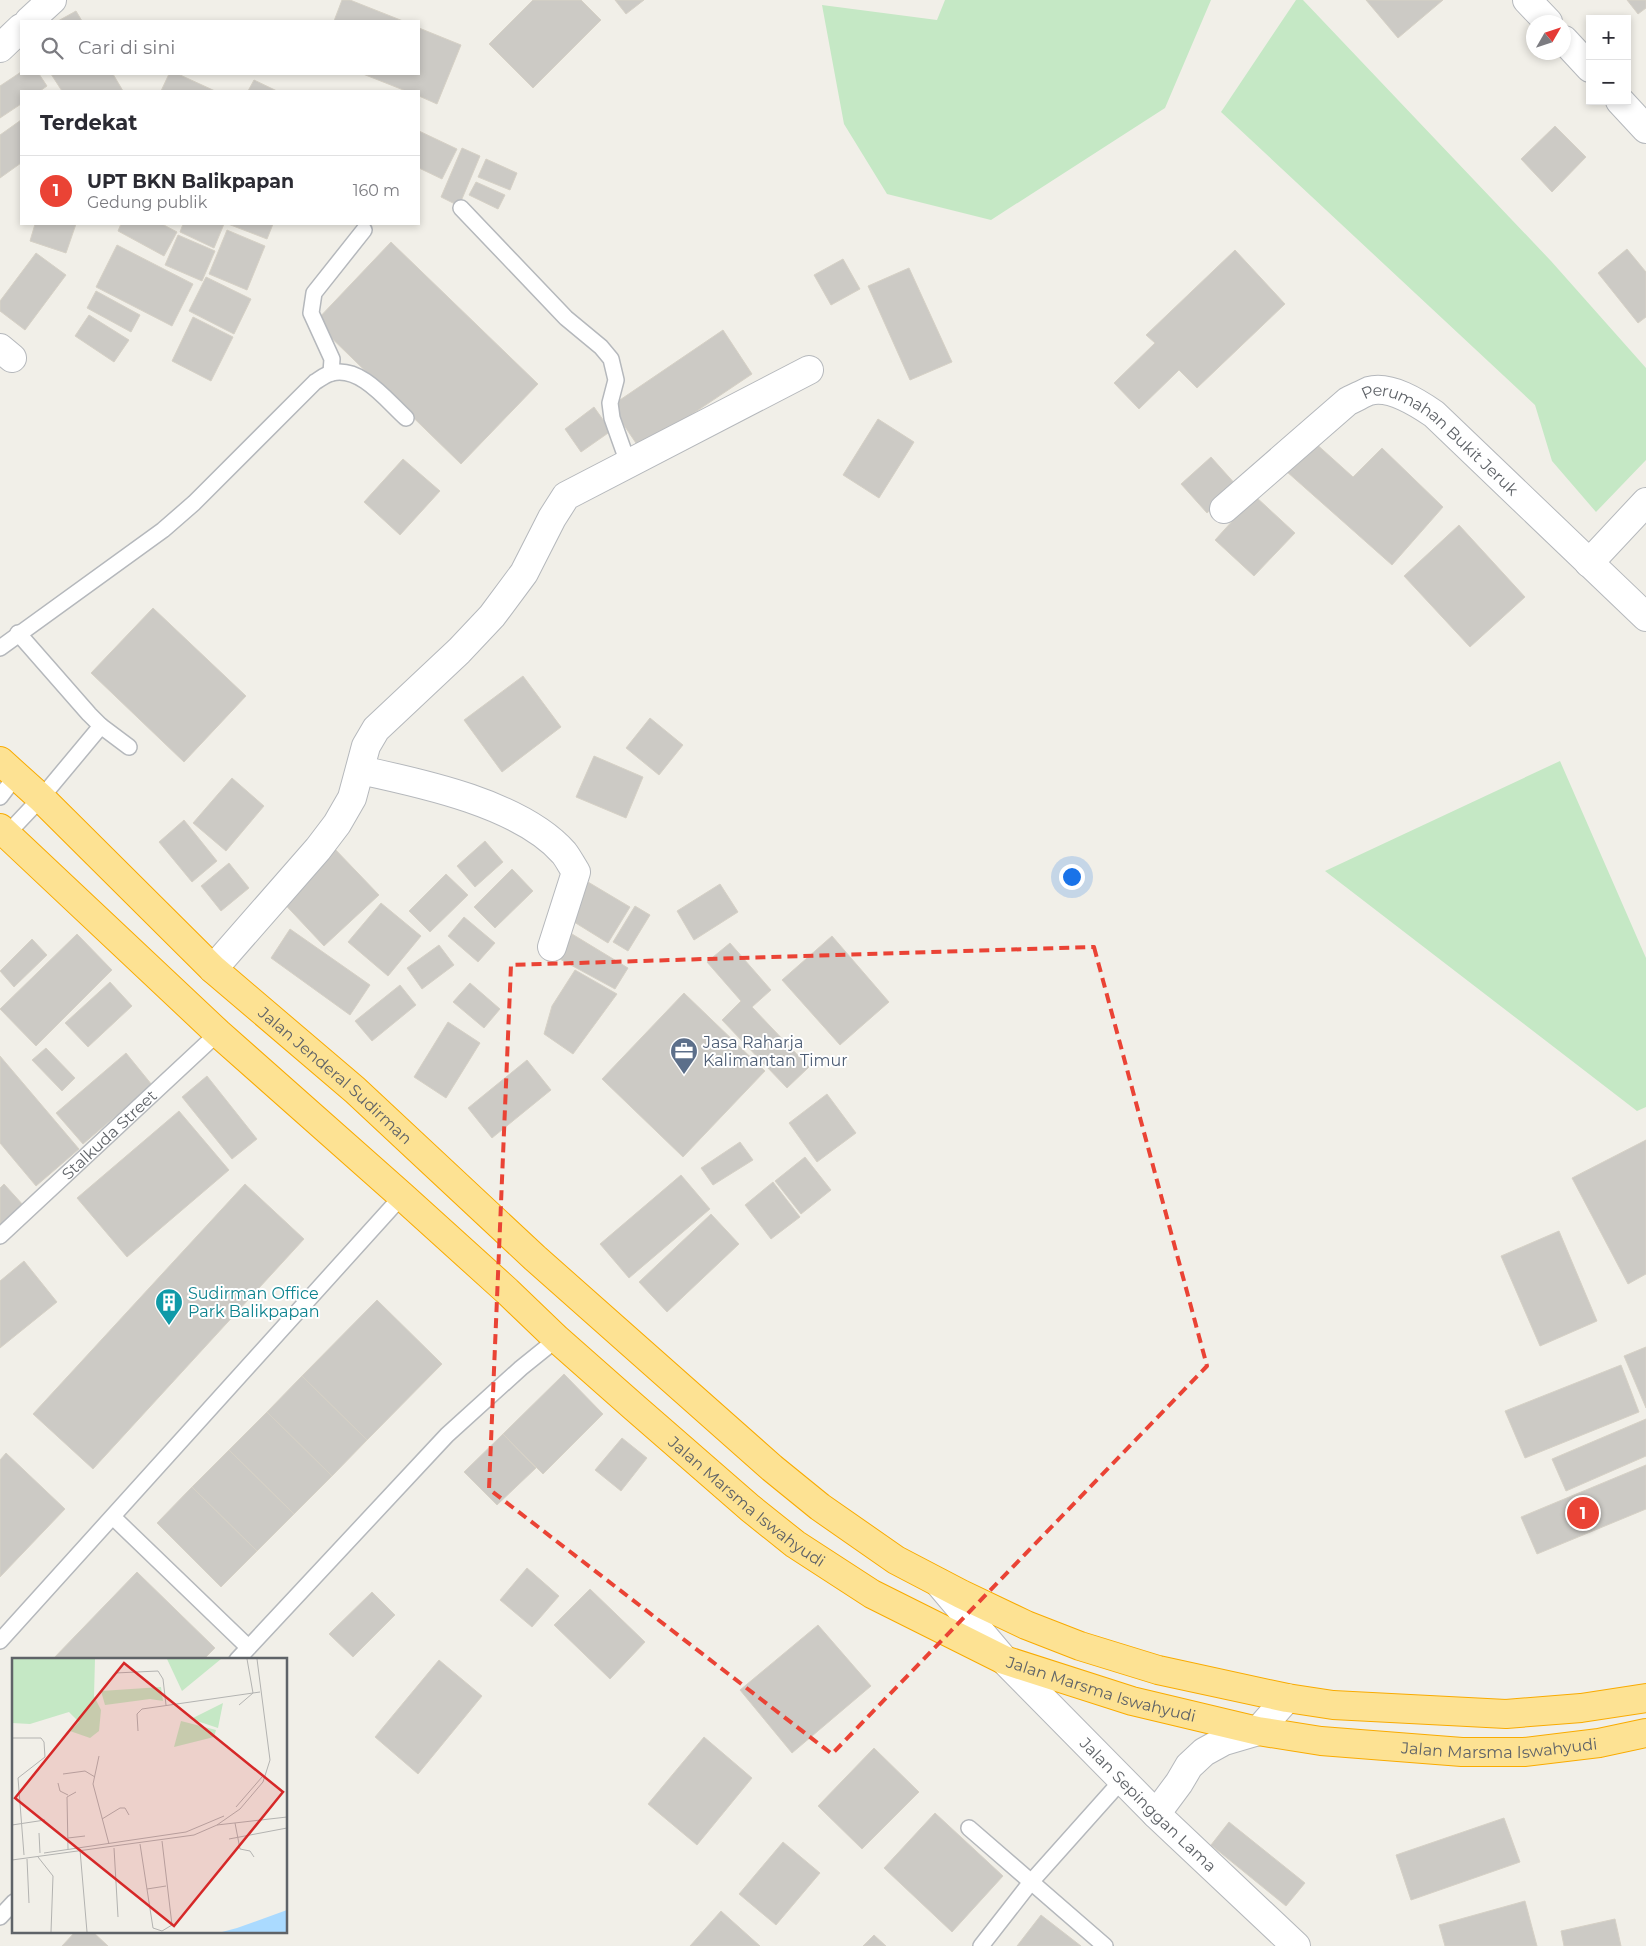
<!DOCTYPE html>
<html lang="id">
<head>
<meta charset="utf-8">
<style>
	:root { --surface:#fff; --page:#f2f2f3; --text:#2b2b33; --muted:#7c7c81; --line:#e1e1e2; --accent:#ea4335 }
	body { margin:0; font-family:Montserrat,sans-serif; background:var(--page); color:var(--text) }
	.controls { position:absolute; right:15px; top:15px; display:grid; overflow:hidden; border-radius:0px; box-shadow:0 2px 8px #0003 }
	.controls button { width:45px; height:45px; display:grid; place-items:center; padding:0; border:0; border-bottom:1px solid var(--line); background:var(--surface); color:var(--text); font:25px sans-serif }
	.compass { position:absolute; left:1526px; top:15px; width:45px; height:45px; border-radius:50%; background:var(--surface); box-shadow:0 2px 8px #0003; rotate:51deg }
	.you { position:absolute; left:1071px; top:876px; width:18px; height:18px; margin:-12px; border:4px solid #fff; border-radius:50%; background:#1a73e8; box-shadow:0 0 0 8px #1a73e833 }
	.badge { display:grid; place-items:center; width:32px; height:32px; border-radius:50%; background:var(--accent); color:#fff; font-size:16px; font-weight:700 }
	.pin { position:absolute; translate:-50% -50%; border:2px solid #fff; box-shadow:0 1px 5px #0006 }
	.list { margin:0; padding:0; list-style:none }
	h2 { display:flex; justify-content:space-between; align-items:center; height:65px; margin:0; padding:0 20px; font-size:21px }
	h2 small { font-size:16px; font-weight:400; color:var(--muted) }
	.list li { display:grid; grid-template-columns:32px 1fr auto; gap:15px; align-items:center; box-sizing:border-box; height:70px; padding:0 20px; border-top:1px solid var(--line) }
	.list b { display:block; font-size:19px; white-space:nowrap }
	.list p { margin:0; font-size:16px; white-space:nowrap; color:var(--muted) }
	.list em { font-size:16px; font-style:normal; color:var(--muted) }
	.icon { flex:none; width:28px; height:28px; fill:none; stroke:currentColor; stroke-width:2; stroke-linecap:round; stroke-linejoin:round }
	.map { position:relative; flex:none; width:1646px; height:1946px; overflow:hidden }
	.search { position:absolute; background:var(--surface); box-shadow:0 2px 8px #0003; left:20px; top:20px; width:400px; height:55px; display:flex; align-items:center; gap:12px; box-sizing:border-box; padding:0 18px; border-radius:0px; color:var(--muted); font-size:19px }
	.panel { position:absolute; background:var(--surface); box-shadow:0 2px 8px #0003; left:20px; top:90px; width:400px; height:135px; border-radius:0px }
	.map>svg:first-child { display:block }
</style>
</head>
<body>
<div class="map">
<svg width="1646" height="1946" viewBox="0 0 1646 1946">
	<rect width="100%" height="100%" fill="#f1efe8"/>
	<path fill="#c5e8c5" d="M945,0H1211L1165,108L991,220L887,194L844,124L822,5L937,20Z
		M1296,0H1303L1551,261L1646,368V460L1596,512L1552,461L1535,405L1221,112Z
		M1560,761L1646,958V1107L1637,1111L1325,871Z"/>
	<path fill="#cccac5" stroke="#d6d1c6" d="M342,0H350L403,21H334Z
		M533,0H581L601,20L533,88L489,44Z
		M615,0H644L626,14Z
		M1366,0H1443L1398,38Z
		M1627,0H1646V8L1638,14Z
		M76,11L82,21H58Z
		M419,28L461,45L437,104L419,96V91H406L363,74H419Z
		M21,72V74H39L47,86L40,91H21V104L0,118V86Z
		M51,74H113L123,91H62Z
		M169,74H178L215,91H161Z
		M254,80L277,91H248Z
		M21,120V163L0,178V135Z
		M1555,126L1586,157L1552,192L1521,159Z
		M419,131L457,149L442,179L419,168Z
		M462,148L480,156L459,206L441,197Z
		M486,159L517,173L510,190L478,177Z
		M476,182L505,195L498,209L469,195Z
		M35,224H76L66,253L30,241Z
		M121,224H162L177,232L164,256L118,231Z
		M183,224H224L214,248L180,232Z
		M228,224H273L267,239Z
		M227,230L265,246L247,290L209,274Z
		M178,235L215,251L202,281L165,265Z
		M391,242L538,384L461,464L315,322Z
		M117,245L193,284L172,326L96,287Z
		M1627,249L1646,272V317L1638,323L1598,273Z
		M1235,250L1285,304L1197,388L1179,370L1139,409L1114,383L1155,343L1146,335Z
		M36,253L66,275L25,330L0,311V301Z
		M843,259L860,289L831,305L814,275Z
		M909,268L952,362L910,380L868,286Z
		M206,277L251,299L234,334L189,311Z
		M96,291L140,315L131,332L87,308Z
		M89,315L129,340L114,362L75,336Z
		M193,317L233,337L211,381L172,361Z
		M723,330L752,374L640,449L611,406Z
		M594,407L611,431L581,452L565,429Z
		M878,419L914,442L879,498L843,475Z
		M1313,441L1353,477L1382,448L1443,507L1392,565L1286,471Z
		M1211,457L1237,486L1207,513L1181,484Z
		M403,459L440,491L400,535L364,502Z
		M1255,496L1295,533L1254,576L1215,540Z
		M1459,525L1525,597L1470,647L1404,576Z
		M153,608L246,696L184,762L91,673Z
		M523,676L561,727L502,772L464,720Z
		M650,718L683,745L659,775L626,748Z
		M594,756L643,777L626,818L576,797Z
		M232,778L264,806L226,851L193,823Z
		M184,820L217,861L192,882L159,842Z
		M485,841L503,862L475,887L457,866Z
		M332,846L379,895L324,946L278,897Z
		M229,863L249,888L221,911L201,886Z
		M512,869L533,891L495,928L474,907Z
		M446,874L468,895L430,932L409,911Z
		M588,882L630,907L608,943L566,917Z
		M720,884L738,912L694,940L677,911Z
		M381,903L421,936L388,976L348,942Z
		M635,906L650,915L628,951L613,942Z
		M464,917L495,943L478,962L448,936Z
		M290,929L370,985L350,1015L271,958Z
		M77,934L112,970L36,1046L0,1009Z
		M572,934L628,968L615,989L558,958Z
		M832,936L889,1002L840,1045L782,980Z
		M32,939L47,955L14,987L0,971Z
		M730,943L771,990L752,1007L809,1067L787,1088L722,1020L741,1001L707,962Z
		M439,945L454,965L422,989L407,968Z
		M575,970L617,994L573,1054L544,1034L552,1006Z
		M110,982L132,1006L88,1047L65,1023Z
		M470,983L500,1009L484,1028L453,1002Z
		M400,985L416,1005L372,1041L355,1021Z
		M684,993L765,1071L683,1157L602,1079Z
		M448,1022L480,1043L446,1098L414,1077Z
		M46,1048L75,1078L62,1091L32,1060Z
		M126,1053L152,1085L83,1144L56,1113Z
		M0,1056L79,1149L36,1186L0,1143Z
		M527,1060L551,1090L492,1138L468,1108Z
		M207,1076L257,1139L232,1159L182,1097Z
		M827,1094L856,1133L817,1162L789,1123Z
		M179,1111L229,1170L127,1257L77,1198Z
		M1646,1140V1274L1628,1284L1572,1178Z
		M740,1142L753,1160L713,1185L701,1168Z
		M805,1157L831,1190L801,1214L775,1181Z
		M681,1175L710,1209L629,1278L600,1244Z
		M773,1182L800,1217L771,1239L745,1205Z
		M4,1184L24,1206L0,1228V1188Z
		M245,1184L304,1239L93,1469L33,1414Z
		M711,1214L739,1244L667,1312L639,1282Z
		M1559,1231L1597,1321L1540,1346L1501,1256Z
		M24,1261L57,1302L0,1348V1281Z
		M377,1300L442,1364L367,1440L302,1376Z
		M1646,1347V1408L1624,1356Z
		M1621,1365L1639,1412L1525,1458L1505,1411Z
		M564,1374L603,1414L543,1474L503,1434Z
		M302,1376L367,1440L332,1476L267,1412Z
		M267,1412L332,1476L294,1514L229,1450Z
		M1646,1419V1456L1566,1491L1552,1459Z
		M503,1434L536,1468L497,1505L464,1472Z
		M622,1438L647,1458L621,1491L595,1470Z
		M229,1450L294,1514L257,1551L192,1487Z
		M6,1453L65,1509L0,1577V1460Z
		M1646,1465V1509L1537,1554L1521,1517Z
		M192,1487L257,1551L221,1587L157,1523Z
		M527,1568L559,1596L532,1627L500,1600Z
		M137,1572L215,1648L203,1660H52Z
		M590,1589L645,1642L610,1679L554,1625Z
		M372,1592L395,1615L353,1657L329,1634Z
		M818,1625L871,1686L792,1753L740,1690Z
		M439,1660L482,1696L418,1774L375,1737Z
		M704,1737L752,1778L697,1845L648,1804Z
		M874,1748L919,1792L862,1849L818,1806Z
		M935,1813L1003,1876L952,1932L884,1868Z
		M1504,1818L1520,1862L1411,1900L1396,1855Z
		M1229,1822L1305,1883L1286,1906L1211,1845Z
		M783,1842L820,1873L776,1925L739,1894Z
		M1525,1901L1537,1946H1445L1439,1925Z
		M721,1911L760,1946H690Z
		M1041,1915L1081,1946H1017Z
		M1615,1919L1621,1946H1564L1561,1931Z
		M75,1932H93L108,1946H62Z
		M874,1935L886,1946H863Z"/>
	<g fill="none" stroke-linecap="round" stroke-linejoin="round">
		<g stroke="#b5b8bc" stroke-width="18">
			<g id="lane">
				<path d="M461,208L566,318L601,347L611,359L616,380L610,403L612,418L628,463"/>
				<path d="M331,373L332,359L311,313L314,293L364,230"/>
				<path d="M18,633L89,714L101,726L129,747"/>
				<path d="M0,648L163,530L194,503L315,382C320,379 326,374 332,373C361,366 387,401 406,418"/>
				<path d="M0,797L16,776"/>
				<path d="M7,834L41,798L101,726"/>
				<path id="s1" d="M0,1236L218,1033"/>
				<path d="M113,1517L248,1647"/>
				<path d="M0,1641L402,1196"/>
				<path d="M237,1660L447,1435L521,1368L557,1339"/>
				<path d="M969,1828L1105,1946"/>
				<path d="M0,1917L14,1902"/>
				<path d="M981,1946L1031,1882L1123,1779"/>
			</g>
		</g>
		<g stroke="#b5b8bc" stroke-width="30">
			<g id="street">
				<path d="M1527,0L1548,22"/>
				<path d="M29,21L52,0"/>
				<path d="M1564,40L1590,68"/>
				<path d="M0,48L21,28"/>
				<path d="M1620,101L1646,129"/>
				<path d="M0,348L12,358"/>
				<path id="s2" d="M1224,509L1348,401C1355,398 1362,394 1369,391C1390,385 1418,403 1434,414L1646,617"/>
				<path d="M1589,563L1646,502"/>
				<path d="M360,770C421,783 521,804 564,853C568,858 572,866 576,872L552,947"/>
				<path d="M213,969L318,849L337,824L352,798L366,746L376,729L459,651L492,616L524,573L552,518L566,496L809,370"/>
				<path id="s3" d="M939,1583L1004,1660L1156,1814L1296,1946"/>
				<path d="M1156,1814L1179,1783L1189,1766L1204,1752L1224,1741L1258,1731L1287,1698"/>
			</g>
		</g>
		<g stroke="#f9ab00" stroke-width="30">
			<g id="highway">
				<path id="s4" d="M0,761L41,798L213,969L355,1090L535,1258L772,1468L820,1507L896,1560L961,1594L1026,1625L1080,1646L1158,1670L1287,1698L1333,1705L1506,1714L1581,1708L1646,1698"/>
				<path id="s5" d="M0,828L218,1033L402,1196L507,1291L557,1339L634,1407L750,1508L795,1544L872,1594L1004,1660L1132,1701L1258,1731L1321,1741L1462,1752H1524L1599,1743L1646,1733"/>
			</g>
		</g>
		<use href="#lane" stroke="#fff" stroke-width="15"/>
		<use href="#street" stroke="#fff" stroke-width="28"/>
		<use href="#highway" stroke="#fde293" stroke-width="28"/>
	</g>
	<path fill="none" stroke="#ea4335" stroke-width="4" stroke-dasharray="10 6" stroke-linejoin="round" d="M1094,947L1207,1366L832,1754L489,1489L511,965Z"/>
	<defs>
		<g id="office-pin" transform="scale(1.4375)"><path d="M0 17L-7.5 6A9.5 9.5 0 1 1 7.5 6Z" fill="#5c6f8a" stroke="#fff"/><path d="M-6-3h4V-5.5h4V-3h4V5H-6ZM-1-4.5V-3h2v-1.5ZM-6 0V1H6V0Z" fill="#fff"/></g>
		<g id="building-pin" transform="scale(1.4375)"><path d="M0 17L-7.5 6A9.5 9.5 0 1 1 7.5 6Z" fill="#0f9aa8" stroke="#fff"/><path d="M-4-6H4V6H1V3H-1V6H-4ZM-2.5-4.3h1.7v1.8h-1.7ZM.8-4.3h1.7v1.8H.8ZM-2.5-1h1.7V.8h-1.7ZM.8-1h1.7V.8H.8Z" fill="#fff"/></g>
	</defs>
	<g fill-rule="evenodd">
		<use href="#office-pin" x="684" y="1051"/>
		<use href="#building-pin" x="169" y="1302"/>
	</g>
	<g text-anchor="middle" stroke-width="4" stroke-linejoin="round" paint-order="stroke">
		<g font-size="16" fill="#5f6368" stroke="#fff">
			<text dy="6" stroke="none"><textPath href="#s2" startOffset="276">Perumahan Bukit Jeruk</textPath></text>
			<text dy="6" stroke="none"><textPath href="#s4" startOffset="460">Jalan Jenderal Sudirman</textPath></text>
			<text dy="6" stroke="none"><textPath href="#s1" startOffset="149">Stalkuda Street</textPath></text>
			<text dy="6" stroke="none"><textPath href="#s5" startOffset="1006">Jalan Marsma Iswahyudi</textPath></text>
			<text dy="6" stroke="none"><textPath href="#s5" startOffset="1411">Jalan Marsma Iswahyudi</textPath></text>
			<text dy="6" stroke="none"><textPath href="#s5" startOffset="1816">Jalan Marsma Iswahyudi</textPath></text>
			<text dy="6" stroke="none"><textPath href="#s3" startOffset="305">Jalan Sepinggan Lama</textPath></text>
		</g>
		<g font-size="16" fill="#4e5e75" stroke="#fff" text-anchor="start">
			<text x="703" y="1048">Jasa Raharja<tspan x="703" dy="18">Kalimantan Timur</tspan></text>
		</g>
		<g font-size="16" fill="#0d838f" stroke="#fff" text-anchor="start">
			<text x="188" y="1299">Sudirman Office<tspan x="188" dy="18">Park Balikpapan</tspan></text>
		</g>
	</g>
	<g transform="translate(12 1658)">
		<rect width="275" height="275" fill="#f1efe8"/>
		<path d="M0,1H83L82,38L89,52L87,73L78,80L58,73L67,64L57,54L18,66L0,65ZM155,1H209L170,33ZM149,29L151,43L138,41L93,47L89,33ZM211,45L206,70L179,61ZM169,63L204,72L202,79L162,89Z" fill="#c5e8c5"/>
		<path d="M275,252V274H210L225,270Z" fill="#aadaff"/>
		<path fill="none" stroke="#b3b3b1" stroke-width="1" d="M103,15L146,13L151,21L154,47M227,47L241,35L235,1M126,73L125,56L130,51L248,34M0,80H29L32,84L33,99L6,120L12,197M87,98L81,126L97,186M51,116L73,113L83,119M46,125L48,133L56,137M224,149L250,119M90,161L108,150H113L117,157M223,165L228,191L238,193L242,199M0,167L33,162M205,167L275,159M27,175L28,195M56,180L73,178M217,181L275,170M128,186L141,270L150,273L160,267L150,183M102,190L106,259M56,191L55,139L64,134M68,192L75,274M32,195L174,174L212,158M26,199L41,218L39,274M15,201L17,245M0,202L182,177L205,167L228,151L251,124L258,102L245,1M135,231L154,228"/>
		<path fill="#d62828" fill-opacity="0.15" stroke="#d62828" stroke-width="2.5" d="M112,5L271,134L162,268L3,140Z"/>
		<rect width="275" height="275" fill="none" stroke="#5f6368" stroke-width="2.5"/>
	</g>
</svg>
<div class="controls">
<button>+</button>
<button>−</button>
</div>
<svg class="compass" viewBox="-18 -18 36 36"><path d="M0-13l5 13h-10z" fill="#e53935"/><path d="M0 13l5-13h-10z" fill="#7c7c81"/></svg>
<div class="you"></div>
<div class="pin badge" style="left:1583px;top:1513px">1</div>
<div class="search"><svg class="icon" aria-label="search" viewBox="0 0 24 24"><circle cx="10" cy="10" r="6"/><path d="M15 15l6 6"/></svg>Cari di sini</div>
<section class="panel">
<h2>Terdekat<small></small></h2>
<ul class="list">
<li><span class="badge">1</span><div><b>UPT BKN Balikpapan</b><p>Gedung publik</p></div><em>160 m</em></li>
</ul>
</section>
</div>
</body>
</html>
